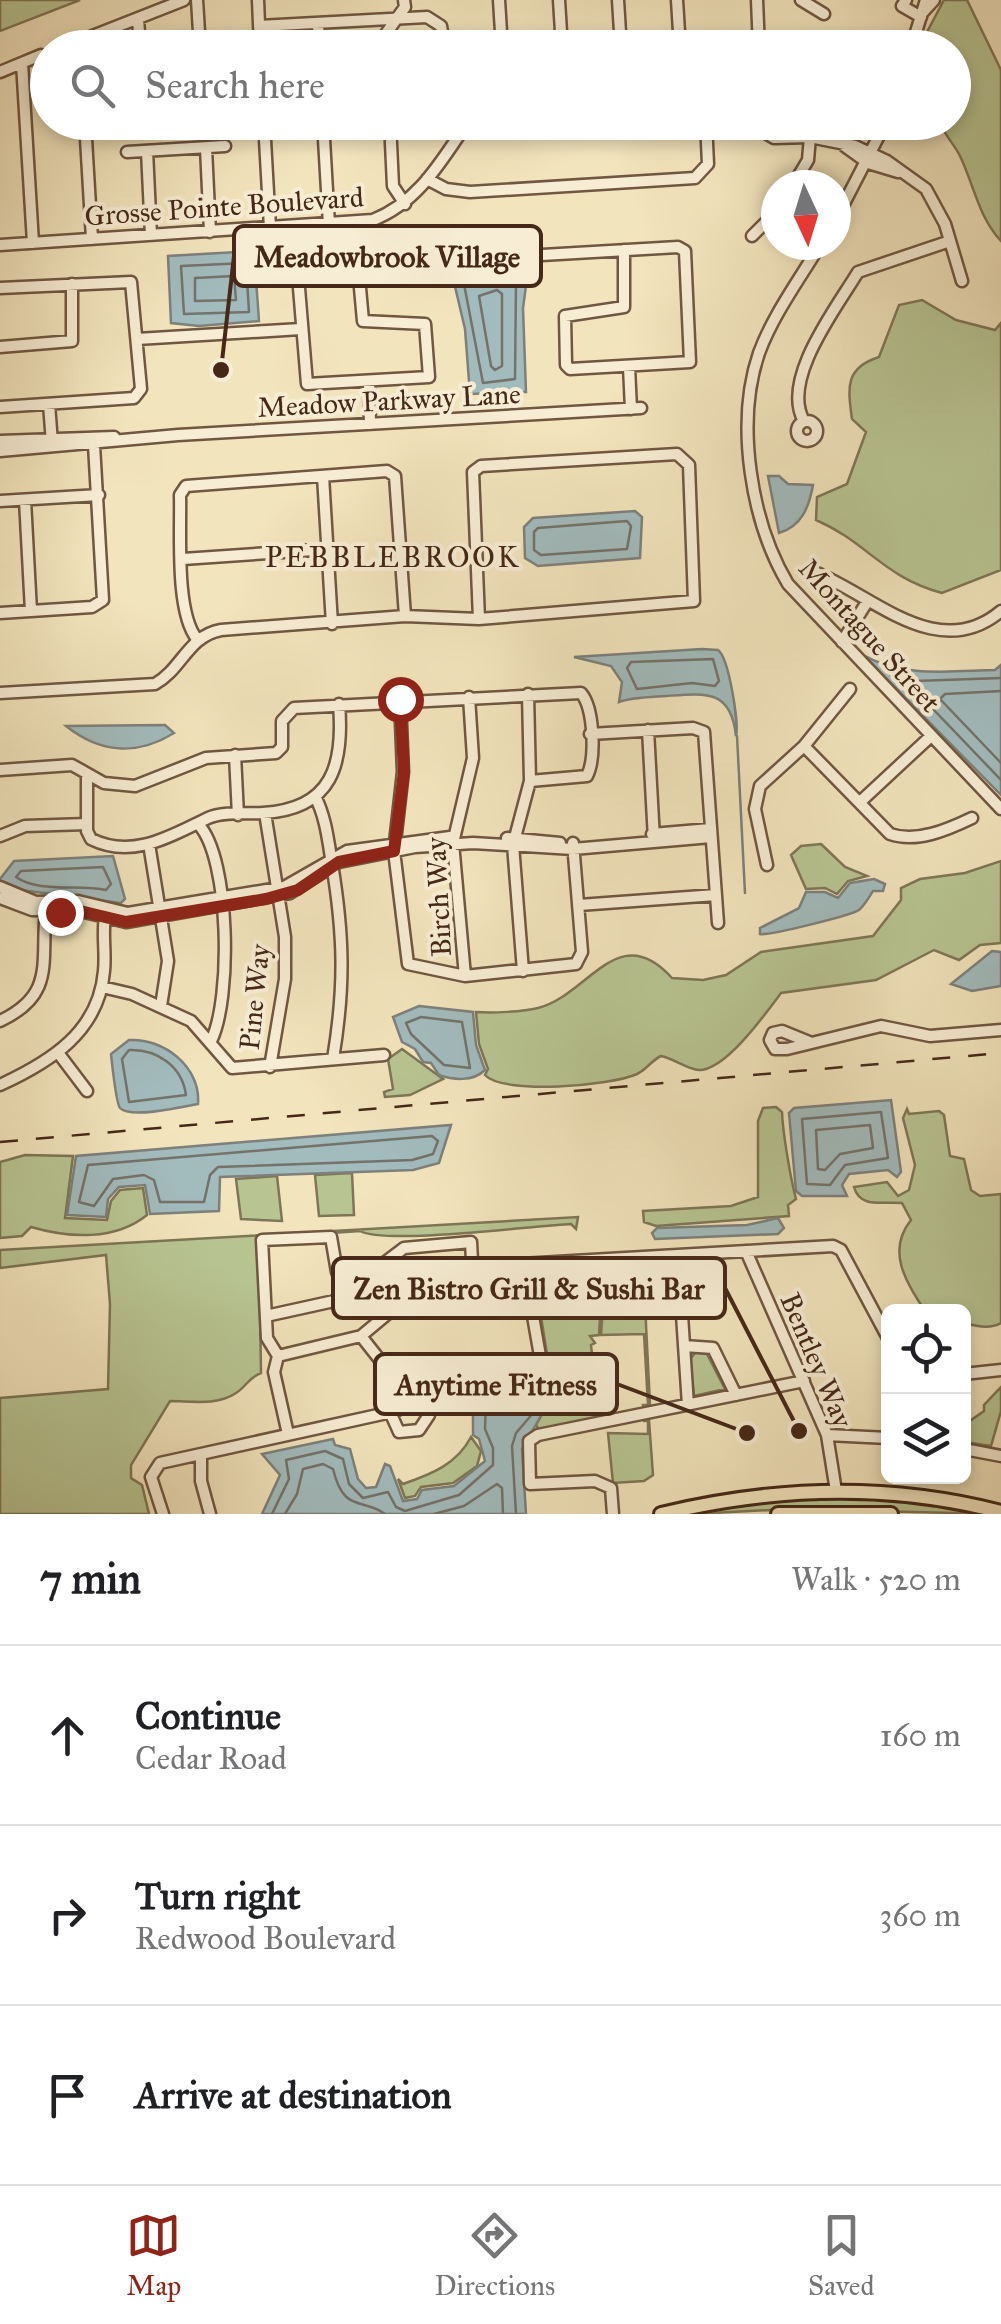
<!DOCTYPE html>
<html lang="en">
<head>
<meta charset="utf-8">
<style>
	:root { --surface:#fff; --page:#f6f6f6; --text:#202124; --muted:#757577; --line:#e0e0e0; --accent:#8f2418 }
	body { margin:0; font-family:"IM FELL Great Primer",serif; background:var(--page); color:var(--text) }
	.controls { position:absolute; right:30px; bottom:30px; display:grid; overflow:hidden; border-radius:15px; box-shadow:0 5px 15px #0003 }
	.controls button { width:90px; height:90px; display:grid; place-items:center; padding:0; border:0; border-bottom:2px solid var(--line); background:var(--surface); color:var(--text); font:50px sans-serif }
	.compass { position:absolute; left:761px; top:170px; width:90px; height:90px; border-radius:50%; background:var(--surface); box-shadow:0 5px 15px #0003; rotate:176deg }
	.stop { position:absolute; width:30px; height:30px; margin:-22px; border:8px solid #8f2418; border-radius:50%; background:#fff }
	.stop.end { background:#8f2418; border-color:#fff; box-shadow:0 2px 10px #0008 }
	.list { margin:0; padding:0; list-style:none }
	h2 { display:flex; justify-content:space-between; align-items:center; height:130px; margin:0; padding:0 40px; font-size:42px }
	h2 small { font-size:32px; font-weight:400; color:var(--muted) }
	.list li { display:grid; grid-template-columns:65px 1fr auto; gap:30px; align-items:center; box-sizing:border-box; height:180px; padding:0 40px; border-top:2px solid var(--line) }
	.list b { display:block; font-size:38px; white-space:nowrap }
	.list p { margin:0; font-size:32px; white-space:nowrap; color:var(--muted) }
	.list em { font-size:32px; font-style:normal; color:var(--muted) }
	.icon { flex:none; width:55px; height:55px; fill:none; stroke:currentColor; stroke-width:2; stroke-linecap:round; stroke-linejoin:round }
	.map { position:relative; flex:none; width:1001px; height:1514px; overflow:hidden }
	.search { position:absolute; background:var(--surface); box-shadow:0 5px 15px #0003; left:30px; right:30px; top:30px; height:110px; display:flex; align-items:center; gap:25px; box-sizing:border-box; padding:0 35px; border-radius:55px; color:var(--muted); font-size:38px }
	.sheet { height:670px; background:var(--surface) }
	nav { display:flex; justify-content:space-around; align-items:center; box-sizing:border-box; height:140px; border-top:2px solid var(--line); background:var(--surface); font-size:28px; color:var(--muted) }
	nav a { display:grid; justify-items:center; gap:5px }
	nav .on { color:var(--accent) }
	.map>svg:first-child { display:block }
</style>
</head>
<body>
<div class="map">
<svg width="1001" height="1514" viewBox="0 0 1001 1514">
	<rect width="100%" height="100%" fill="#f2e4bd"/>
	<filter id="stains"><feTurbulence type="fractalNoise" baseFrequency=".002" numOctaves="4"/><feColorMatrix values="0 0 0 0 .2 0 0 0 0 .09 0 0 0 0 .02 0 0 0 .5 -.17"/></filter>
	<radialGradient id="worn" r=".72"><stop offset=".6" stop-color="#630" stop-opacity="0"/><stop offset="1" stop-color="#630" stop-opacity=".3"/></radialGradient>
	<path fill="#b8c593" stroke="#7e7656" stroke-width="2.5" d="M0,0H80L0,31Z
		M944,0H967L1001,70V241C978,216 974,185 960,156C954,144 944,134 940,123L954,122V48L919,47Z
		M922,300L956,320L995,330L1001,323V570L942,593C883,577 867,542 816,520L817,497L847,484L866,432L852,419C848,389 844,368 879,357L899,305Z
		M821,844L845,867L867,876L848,881L837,894L825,888L806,889L791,855L801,846Z
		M1001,861V943L980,945L959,960L934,950L876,980L781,993C766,1013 726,1070 699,1070C688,1070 673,1058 661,1056C652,1060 646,1070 637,1074C611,1086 503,1095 485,1075L488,1069L479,1044L476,1012C493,1013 522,1012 538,1008C589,995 618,918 672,978L703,980L726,975L761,952L873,936L901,900V888L920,879L965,873Z
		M402,1049L443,1079L410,1095L385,1097L384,1092L393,1089L388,1059Z
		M776,1107L782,1112C783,1134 790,1176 796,1199L788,1205L789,1216L656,1226L644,1222L643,1211L731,1206L758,1197V1121L763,1108Z
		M907,1109L909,1114L939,1111L944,1115L950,1156L964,1159L971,1190L980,1196L1001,1194V1323C991,1329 972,1327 964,1321V1312L925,1311C906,1282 886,1251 911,1220L902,1203C883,1201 860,1209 854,1187L887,1182L898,1196L909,1190L915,1165L903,1118Z
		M25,1155L73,1156L65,1218L107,1220L111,1201L120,1190L143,1188L147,1215C115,1241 69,1238 31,1227L22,1236L0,1238V1162Z
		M352,1173L354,1215L319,1216L315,1175Z
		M277,1176L282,1221L241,1219L236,1179Z
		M578,1217L576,1229L571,1224C531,1226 387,1245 360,1231L259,1238L261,1373C249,1377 246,1387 236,1393C217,1406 191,1401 170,1401L131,1465V1478L142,1485L149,1514H0V1398L108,1389L110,1304L106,1255L0,1268V1250Z
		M643,1264L650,1405L644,1409L643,1405H648L644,1334L601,1335L606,1267Z
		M603,1267L599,1335L590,1336L595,1343L591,1345L599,1418L539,1430L536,1425L546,1407L518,1392L464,1400L471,1402L470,1414L465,1413L463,1400L441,1398L436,1403V1397L446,1392L539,1373L547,1354L534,1273Z
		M696,1352L707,1354L725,1389L694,1396L690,1359Z
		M1001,1387V1411L991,1446L964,1442V1425L984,1411V1405Z
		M649,1420L653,1475L644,1481L613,1483L608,1433L648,1434V1421H643Z
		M471,1437L481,1451L477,1466L453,1483L421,1487L415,1496L405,1498L398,1479L403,1484C432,1474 457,1464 471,1437Z
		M870,1495L995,1514L791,1509L692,1514L761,1499Z"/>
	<path fill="#a2bbbd" stroke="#7d807b" stroke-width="2.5" d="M254,251L259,321L199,326L171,323L168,256Z
		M506,266L528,271L523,308L526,392L470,394L465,329L453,278L457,273Z
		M768,476H779L788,484L813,485C809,507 802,526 779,533Z
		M635,511L642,517L640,558L538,566L525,558L524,527L533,518Z
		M702,649L718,650C729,658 739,723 736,736C731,689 706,693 666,696C651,697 633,697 619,702L622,682L611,666L574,657Z
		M863,655C904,678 950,671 995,670L1001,665V795Z
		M165,725L174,733C137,756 100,753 66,726Z
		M113,856L125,899L121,903L5,888L0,879L14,861Z
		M874,879L885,884L883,891H873C869,897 865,905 859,910C852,915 769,936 760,934V928L799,908L806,892H825L838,898L850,883Z
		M992,951L1001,952V986L972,991L951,984Z
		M419,1006L473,1012L476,1045L485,1070C473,1082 453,1080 439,1075L431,1063L423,1062L415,1049L402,1042L393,1017Z
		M129,1040C164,1038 201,1067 198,1104C183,1107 130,1119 120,1108C116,1103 112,1063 111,1054Z
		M891,1100L901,1172L897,1177L888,1170L849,1174L842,1185L847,1196H802L796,1191L789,1113L794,1108Z
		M451,1125L439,1163L413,1170L220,1177L219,1211L150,1214L145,1185L119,1187L108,1199L106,1217L67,1215L76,1156Z
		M778,1218L784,1228L778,1234L655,1239L652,1233L657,1228L747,1225Z
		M511,1385L546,1407L522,1449L526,1514H262L280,1475L262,1454L333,1439L335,1445L350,1449L358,1479L366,1488L376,1487L385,1464L390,1466L403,1501L417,1499L422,1490L454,1486L485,1461L479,1439L473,1435V1397L480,1390Z"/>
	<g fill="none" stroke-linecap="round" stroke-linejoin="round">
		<path stroke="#74726a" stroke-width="2.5" d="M246,263L249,312L184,314L181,266Z
			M234,276L236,300L195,301V278Z
			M506,276L516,282L515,379L483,383L464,284Z
			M497,290L502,294V366L495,370L491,366L479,296Z
			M627,521L631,526L627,549L541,555L534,550V532L538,528Z
			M713,659L719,681L715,686L692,683L637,689L627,668L631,662Z
			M1001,678L915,681L911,686L1001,780
			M1001,691L945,694L940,699L1001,763
			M103,867L111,884L106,890C80,884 38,893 16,877L21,871Z
			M421,1017L462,1022L470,1068L444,1065L411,1034L406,1023Z
			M129,1050C157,1049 182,1066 186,1095L129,1102L122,1059Z
			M881,1112L888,1158L845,1165L830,1185L807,1184L802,1119Z
			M870,1125L873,1148L840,1154L825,1170L818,1169L816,1130Z
			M432,1136L438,1141L433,1154L412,1160L218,1167L210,1175L204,1202H160L154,1180L144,1175L113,1179L94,1206L79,1202L88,1165Z
			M272,1514L289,1479L286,1460L325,1451L343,1459L349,1484L363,1498L388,1492L396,1507L405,1511L459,1495L493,1465V1448L485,1429L486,1402L506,1396L534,1412L516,1433L512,1446L516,1514
			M285,1514L297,1494L303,1469L323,1464L333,1469C344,1514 362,1497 385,1514
			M434,1514L464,1506L497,1484L502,1488L503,1514"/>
		<path stroke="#7d807b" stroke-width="2.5" d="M737,736L745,893"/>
		<g stroke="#705741" stroke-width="15">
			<path id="minor" d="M197,0L200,48
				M258,0L260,48
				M499,0L502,48
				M559,0L562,48
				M618,0L621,48
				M677,0L680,48
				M757,0L759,48
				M801,0L824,14
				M906,0L902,6L921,17
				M923,12L934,0
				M138,18L140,48
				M318,23L319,48
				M259,26L427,17L441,26L445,48
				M62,48L184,0
				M385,48V35L405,7L404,0
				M911,48L926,0
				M22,63L33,243
				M0,72L41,55
				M85,122L92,239
				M264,122L270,228
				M323,122L329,225
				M390,122L393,186L405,204
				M478,122L506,131L640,122
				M762,122V131L774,138L810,137L855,146L887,161L926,189L945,224L962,281
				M843,145L868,163L898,172
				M206,148L210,232
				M147,151L151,235
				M127,152L225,146
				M427,179L446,189L470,192L695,178L708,164L706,122
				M793,185L808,160L810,137
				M836,219L886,122
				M752,236L776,212
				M0,245L373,220C419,202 441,161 468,122
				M820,245C799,280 773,315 759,353C735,423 751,522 788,584L1001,809
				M358,266L363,321L425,324L429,377L307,384L298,276L305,269L678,247L685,251L690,362L570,369L566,365L565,316L624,307V250
				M0,288L131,282L141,389L134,398L0,407
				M137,339L301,329
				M0,347L72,341V284
				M629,367L631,409
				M369,383L370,424
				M49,404L52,443
				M797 431a10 10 0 1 1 20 0a10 10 0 1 1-20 0Z
				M804,421C780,380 837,307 858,272L950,241
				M0,441L114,437
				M0,451L178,435L641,408
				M677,454L689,465L694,601L479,619L473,472L481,466Z
				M323,476L332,624
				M25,500L31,611
				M0,501L99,495
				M183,559L328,549
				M812,571C871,593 937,665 1001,611
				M0,613L92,607L103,600L94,445
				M197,639C175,612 181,532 180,495L186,486L387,471L395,476L405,616
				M842,642L867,602
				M0,693L155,684C182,669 188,636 221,630L405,616L479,619
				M400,699L403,772L394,851L408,964L465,976L576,964L582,952L573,843
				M648,730L654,839
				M590,734L693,728L704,732L718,923
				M804,746L890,834C917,843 947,830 972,818
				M235,755L238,815
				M0,770L72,765L104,783L135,786L206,758L276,753L282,747V721L294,708L581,693C594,708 596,758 587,776L530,781
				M87,774V831L91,839C133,860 172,835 208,818C223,811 247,814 263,813C333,809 344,764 339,704
				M315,796C326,818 328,840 332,864C344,936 345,987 333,1059
				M860,802L931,736
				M265,813L285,937V979L270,1067
				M199,825C230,859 232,999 211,1041
				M652,834L710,829
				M0,836L25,826L87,824
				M507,838L560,843
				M149,844L168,961L161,1006
				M767,865L755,809L760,786L804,746L850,689
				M0,887L36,902L78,901L128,913L284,887L347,851L450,837
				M0,898L32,910L80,911L126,922L290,893L339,862L415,847L473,843L573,849L711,837
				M579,905L716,895
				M523,971L513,845L530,781L528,694
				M465,976L453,843L473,758L469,697
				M102,987L132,994L191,1021L232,1068L384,1055
				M0,1021C57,994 40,961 46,909
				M809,1042L782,1031L773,1033L770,1040L775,1049H787L881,1026L930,1036L1001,1030
				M59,1054L87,1091
				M0,1085C50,1062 99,1032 104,971C106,952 102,935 105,916
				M746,1251L827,1435L836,1491
				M678,1255L688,1405
				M266,1316L334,1301L404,1248L471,1242L473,1280
				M361,1336L391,1374L396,1411
				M684,1346L713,1348L736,1395
				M278,1356L267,1338L262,1240L331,1237L337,1272L348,1290
				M964,1374L1001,1370
				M393,1375L416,1400
				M390,1412L399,1432L419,1430L429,1415L427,1395
				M288,1434L274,1372L278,1356L361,1336L415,1291L464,1286L489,1268L505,1265L833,1246L841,1250L888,1338
				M827,1435L888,1438
				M964,1449L1001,1456
				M201,1454V1481L210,1514
				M163,1514L151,1477L160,1463L396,1411L443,1386L536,1367L540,1356L524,1265
				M613,1514L611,1488L595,1481L530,1484L529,1441L538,1435L804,1381"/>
		</g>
		<g stroke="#452818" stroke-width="18">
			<path id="major" d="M661,1514C773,1487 889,1483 1001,1512
				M778,1514H891"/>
		</g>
		<use href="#minor" stroke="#f7edd4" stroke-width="10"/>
		<use href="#major" stroke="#f2e4bd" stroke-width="12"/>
		<path stroke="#452818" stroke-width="2.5" stroke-dasharray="18 18" stroke-linecap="butt" d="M0,1142L1001,1053"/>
	</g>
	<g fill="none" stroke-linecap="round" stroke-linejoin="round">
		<path stroke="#8f2418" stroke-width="12" d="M60,912L80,911L126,922L266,899L298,890L339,862L394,851L404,772L400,699"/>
	</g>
	<g text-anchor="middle" stroke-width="8" stroke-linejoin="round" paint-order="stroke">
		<g font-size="28" fill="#452818" stroke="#f7edd4">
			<text transform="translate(224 206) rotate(-4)" y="10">Grosse Pointe Boulevard</text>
			<text transform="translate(389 400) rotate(-3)" y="10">Meadow Parkway Lane</text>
			<text transform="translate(870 635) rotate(48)" y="10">Montague Street</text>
			<text transform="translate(438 897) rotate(-93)" y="10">Birch Way</text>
			<text transform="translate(254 997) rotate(-84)" y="10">Pine Way</text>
			<text transform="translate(817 1360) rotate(67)" y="10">Bentley Way</text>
		</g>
		<g font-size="30" letter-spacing="2.5" fill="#452818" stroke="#f7edd4">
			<text x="393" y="567">PEBBLEBROOK</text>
		</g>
	</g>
	<path fill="none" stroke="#452818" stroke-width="4" d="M221 370L234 256M799 1431L725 1288M747 1433L617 1384"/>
	<g fill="#452818" stroke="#f7edd4" stroke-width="4">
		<circle cx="221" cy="370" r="10"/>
		<circle cx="799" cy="1431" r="10"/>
		<circle cx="747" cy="1433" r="10"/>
	</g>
	<g fill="#f7edd4" stroke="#452818" stroke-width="4">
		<rect x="234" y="226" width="307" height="60" rx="10"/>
		<rect x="333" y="1258" width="392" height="60" rx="10"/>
		<rect x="375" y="1354" width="242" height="60" rx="10"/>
	</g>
	<g font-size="30" text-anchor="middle" font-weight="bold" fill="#452818">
		<text x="387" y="267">Meadowbrook Village</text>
		<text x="529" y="1299">Zen Bistro Grill &amp; Sushi Bar</text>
		<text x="496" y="1395">Anytime Fitness</text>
	</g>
	<rect width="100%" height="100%" filter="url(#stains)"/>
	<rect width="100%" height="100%" fill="url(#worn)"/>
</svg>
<div class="controls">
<button><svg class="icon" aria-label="locate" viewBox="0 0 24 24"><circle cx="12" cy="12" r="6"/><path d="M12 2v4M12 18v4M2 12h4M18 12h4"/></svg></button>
<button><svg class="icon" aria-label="layers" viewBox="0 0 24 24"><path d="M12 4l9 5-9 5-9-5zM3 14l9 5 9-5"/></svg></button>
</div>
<svg class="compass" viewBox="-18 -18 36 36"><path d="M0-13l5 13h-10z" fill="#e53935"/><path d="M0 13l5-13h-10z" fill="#757577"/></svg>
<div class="stop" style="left:400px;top:699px"></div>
<div class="stop end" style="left:60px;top:912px"></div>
<div class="search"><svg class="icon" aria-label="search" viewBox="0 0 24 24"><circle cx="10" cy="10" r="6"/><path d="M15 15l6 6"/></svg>Search here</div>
</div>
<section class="sheet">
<h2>7 min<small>Walk · 520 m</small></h2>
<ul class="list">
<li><svg class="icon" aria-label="ahead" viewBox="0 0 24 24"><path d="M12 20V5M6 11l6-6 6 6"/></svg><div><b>Continue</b><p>Cedar Road</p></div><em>160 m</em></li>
<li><svg class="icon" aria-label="right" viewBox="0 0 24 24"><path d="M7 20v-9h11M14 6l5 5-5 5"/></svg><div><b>Turn right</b><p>Redwood Boulevard</p></div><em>360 m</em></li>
<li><svg class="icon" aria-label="arrive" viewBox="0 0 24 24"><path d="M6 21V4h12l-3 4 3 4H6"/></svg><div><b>Arrive at destination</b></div></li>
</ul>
</section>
<nav>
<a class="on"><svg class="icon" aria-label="map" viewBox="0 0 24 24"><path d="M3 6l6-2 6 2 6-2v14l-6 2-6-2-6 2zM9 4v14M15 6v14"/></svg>Map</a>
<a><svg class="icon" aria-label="directions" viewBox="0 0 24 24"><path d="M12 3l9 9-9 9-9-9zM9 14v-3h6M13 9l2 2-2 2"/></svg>Directions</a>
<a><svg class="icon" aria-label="saved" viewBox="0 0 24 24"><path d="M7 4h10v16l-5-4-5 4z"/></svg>Saved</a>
</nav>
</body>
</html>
